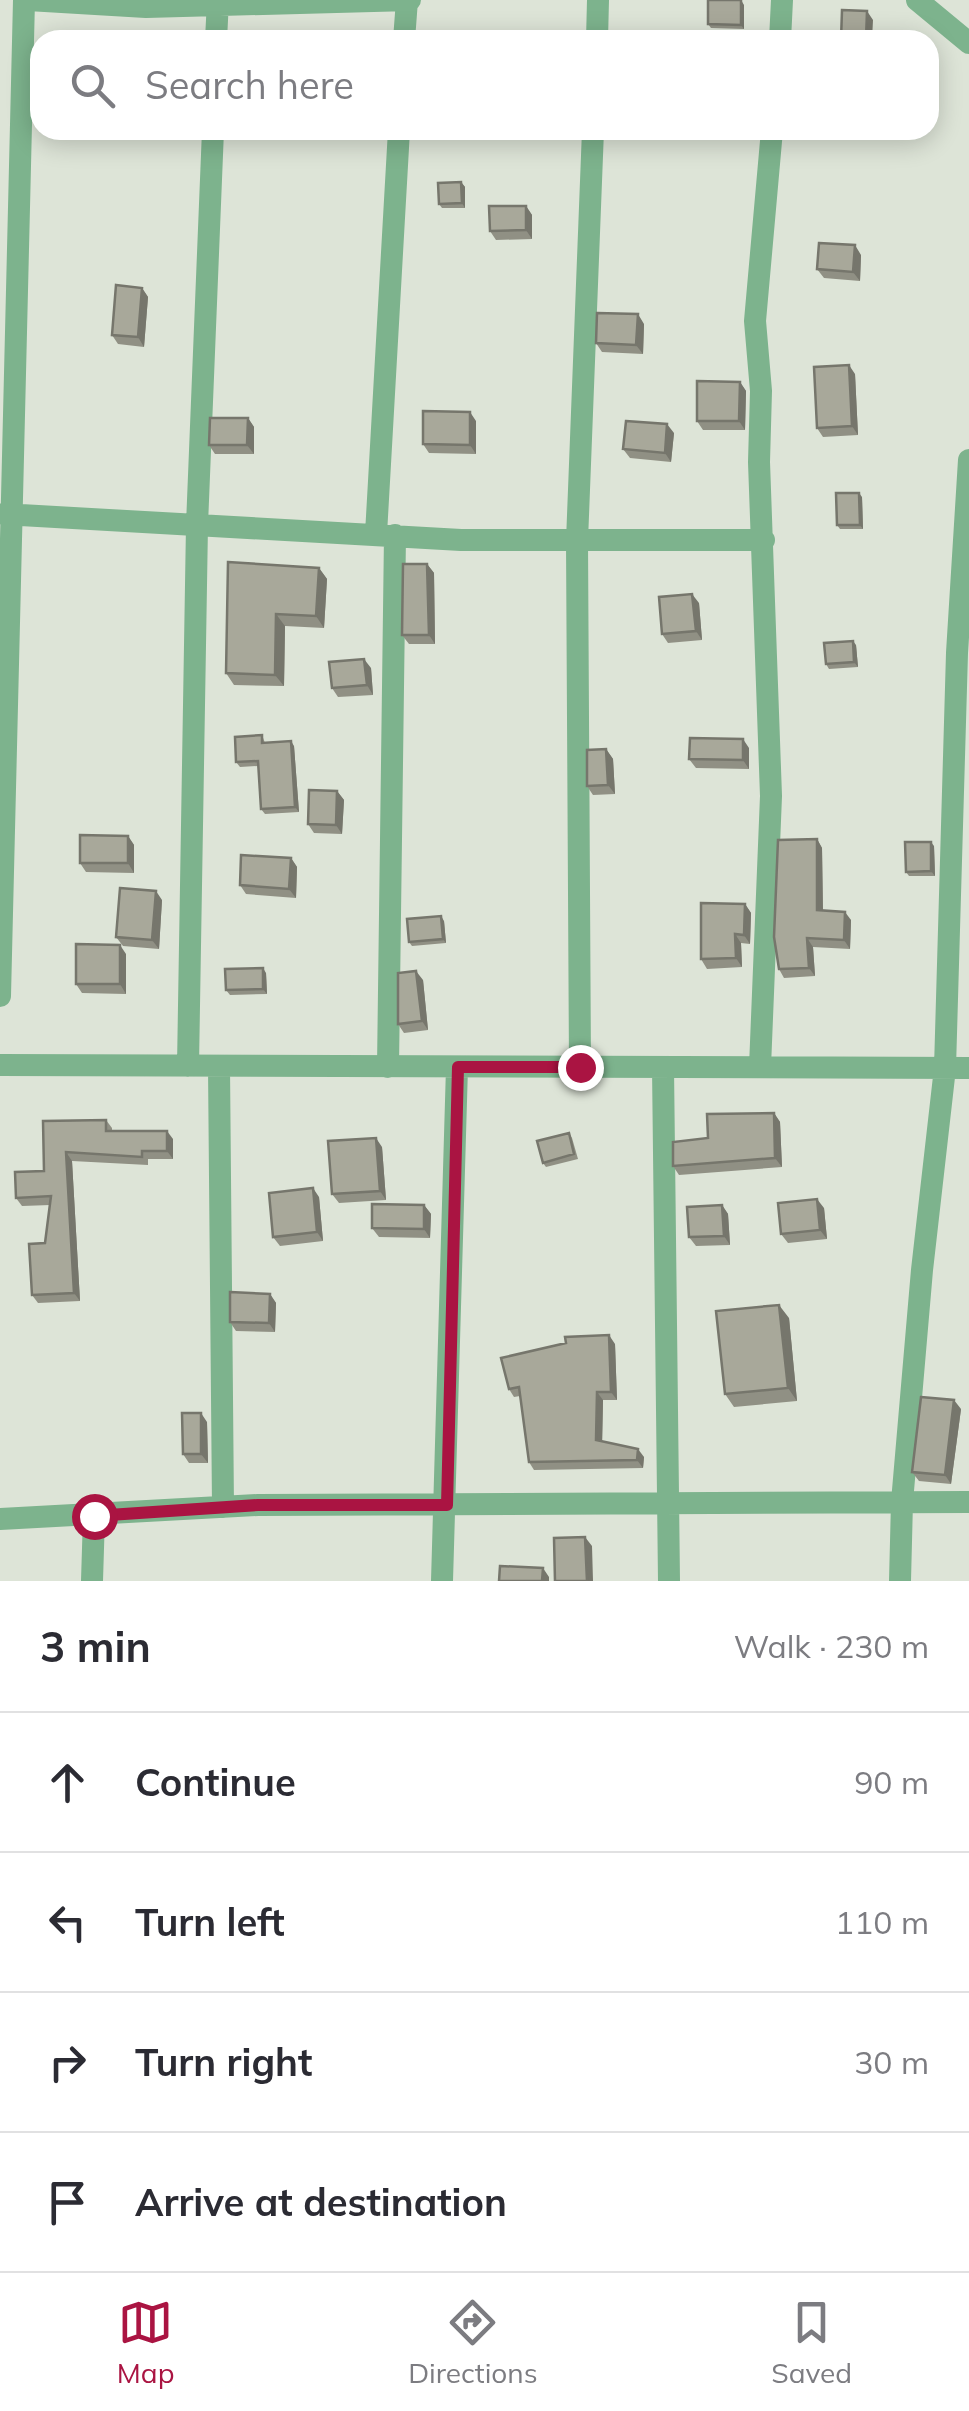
<!DOCTYPE html>
<html lang="en">
<head>
<meta charset="utf-8">
<style>
	:root { --surface:#fff; --page:#f2f2f3; --text:#2b2b33; --muted:#7c7c81; --line:#e1e1e2; --accent:#aa1442 }
	body { margin:0; font-family:Mulish,sans-serif; background:var(--page); color:var(--text) }
	.stop { position:absolute; width:30px; height:30px; margin:-22px; border:8px solid #aa1442; border-radius:50%; background:#fff }
	.stop.end { background:#aa1442; border-color:#fff; box-shadow:0 2px 10px #0008 }
	.list { margin:0; padding:0; list-style:none }
	h2 { display:flex; justify-content:space-between; align-items:center; height:130px; margin:0; padding:0 40px; font-size:42px }
	h2 small { font-size:32px; font-weight:400; color:var(--muted) }
	.list li { display:grid; grid-template-columns:65px 1fr auto; gap:30px; align-items:center; box-sizing:border-box; height:140px; padding:0 40px; border-top:2px solid var(--line) }
	.list b { display:block; font-size:38px; white-space:nowrap }
	.list em { font-size:32px; font-style:normal; color:var(--muted) }
	.icon { flex:none; width:55px; height:55px; fill:none; stroke:currentColor; stroke-width:2; stroke-linecap:round; stroke-linejoin:round }
	.map { position:relative; flex:none; width:969px; height:1581px; overflow:hidden }
	.search { position:absolute; background:var(--surface); box-shadow:0 5px 25px #0003; left:30px; right:30px; top:30px; height:110px; display:flex; align-items:center; gap:25px; box-sizing:border-box; padding:0 35px; border-radius:30px; color:var(--muted); font-size:38px }
	.sheet { height:690px; background:var(--surface) }
	nav { display:flex; justify-content:space-around; align-items:center; box-sizing:border-box; height:140px; border-top:2px solid var(--line); background:var(--surface); font-size:28px; color:var(--muted) }
	nav a { display:grid; justify-items:center; gap:5px }
	nav .on { color:var(--accent) }
	.map>svg:first-child { display:block }
</style>
</head>
<body>
<div class="map">
<svg width="969" height="1581" viewBox="0 0 969 1581">
	<rect width="100%" height="100%" fill="#dde4d7"/>
	<g fill="none" stroke-linecap="round" stroke-linejoin="round">
		<path stroke="#7db38d" stroke-width="22" d="M28,0L146,7L410,0
			M917,0L969,43
			M216,40L218,0
			M404,40L407,0
			M597,40L598,0
			M780,40L782,0
			M3,514L461,540H764
			M376,534L399,130
			M0,996L24,0
			M0,1065L969,1068
			M188,1066L197,525L213,130
			M219,1067L223,1507
			M388,1067L395,535
			M580,1067L577,541L593,130
			M663,1067L669,1581
			M760,1067L771,796L759,462L761,391L755,321L772,130
			M0,1519L258,1505L969,1502
			M92,1581L94,1516
			M442,1581L457,1067
			M900,1581L902,1502L922,1270L945,1068L957,653L969,460"/>
	</g>
	<path fill="#909084" d="M744,5V29L711,28L708,24Z
		M461,182L465,187V208H442L439,204Z
		M526,206L532,215V239L496,240L490,231Z
		M861,255L860,281L824,278L817,269Z
		M142,288L148,297L144,347L118,344L112,335Z
		M644,324L643,354L602,352L596,343Z
		M855,374L858,435L823,437L817,428Z
		M740,382L746,391L745,430H703L697,421Z
		M248,418L254,427V454H215L209,445Z
		M476,421V454L429,453L423,444Z
		M674,433L671,462L630,458L623,449Z
		M862,497L863,529H840L837,525Z
		M228,562L319,568L327,579L324,628L285,626L284,686L234,685L226,673Z
		M427,564L434,573L435,644H409L402,635Z
		M699,603L702,640L668,643L662,634Z
		M856,645L858,667L829,669L826,664Z
		M371,668L373,695L338,697L332,688Z
		M262,735L265,743L294,746L299,812L265,814L261,809L258,766L240,767L236,762Z
		M749,748V769L696,768L689,759Z
		M606,749L613,759L615,794L593,795L587,786Z
		M337,791L344,800L342,834L314,833L308,824Z
		M128,836L134,845V873L86,872L80,863Z
		M817,839L822,848L823,910L851,920L850,949L813,947L815,976L784,978L779,969Z
		M934,846L935,876H909L906,872Z
		M291,858L297,867L296,898L246,894L240,885Z
		M162,900L159,949L123,946L116,937Z
		M745,904L751,913L750,944L741,943L742,967L707,969L701,959Z
		M444,921L446,943L412,946L409,942Z
		M126,954V994L82,993L76,984Z
		M266,973L267,994L230,995L226,990Z
		M423,980L428,1030L404,1033L398,1024Z
		M774,1113L780,1122L782,1167L679,1175L673,1166L708,1138Z
		M106,1120L112,1128V1131L173,1139V1159H148V1165L72,1161L80,1301L38,1303L32,1295L45,1243L50,1205L22,1206L16,1198L44,1171Z
		M569,1133L572,1138L578,1159L546,1167L543,1163Z
		M382,1147L386,1200L339,1203L332,1194Z
		M319,1197L323,1241L280,1246L273,1237Z
		M424,1205L431,1214L430,1238L379,1237L372,1228Z
		M722,1205L728,1214L730,1245L696,1246L689,1237Z
		M824,1208L827,1239L788,1243L781,1234Z
		M270,1294L276,1303L275,1332L236,1331L230,1322Z
		M789,1318L797,1401L734,1407L725,1394Z
		M615,1344L617,1400H603L602,1442L644,1457L643,1468L534,1470L529,1462L520,1396L514,1397L509,1389Z
		M961,1409L951,1484L919,1481L912,1472Z
		M207,1422L208,1463H189L183,1454Z"/>
	<path fill="#76766c" d="M741,0L744,5V29L741,25Z
		M867,11L873,20L872,40H866Z
		M461,182L465,187V208L462,203Z
		M526,206L532,215V239L526,230Z
		M855,245L861,255L860,281L853,272Z
		M142,288L148,297L144,347L138,337Z
		M638,314L644,324L643,354L636,345Z
		M849,365L855,374L858,435L852,426Z
		M740,382L746,391L745,430L739,421Z
		M470,412L476,421V454L470,445Z
		M248,418L254,427V454L247,445Z
		M667,424L674,433L671,462L665,453Z
		M859,493L862,497L863,529L860,525Z
		M427,564L434,573L435,644L429,635Z
		M319,568L327,579L324,628L316,616Z
		M692,594L699,603L702,640L696,631Z
		M276,614L285,626L284,686L275,675Z
		M853,641L856,645L858,667L854,662Z
		M364,659L371,668L373,695L367,685Z
		M743,739L749,748V769L743,760Z
		M291,741L294,746L299,812L295,807Z
		M606,749L613,759L615,794L608,785Z
		M337,791L344,800L342,834L336,825Z
		M128,836L134,845V873L128,863Z
		M817,839L822,848L823,918L817,910Z
		M931,842L934,846L935,876L931,871Z
		M291,858L297,867L296,898L289,889Z
		M156,891L162,900L159,949L152,940Z
		M745,904L751,913L750,944L744,935Z
		M845,912L851,920L850,949L844,940Z
		M441,916L444,921L446,943L443,939Z
		M735,934L741,943L742,967L736,958Z
		M807,938L813,947L815,976L809,968Z
		M120,945L126,954V994L120,984Z
		M263,968L266,973L267,994L263,989Z
		M416,971L423,980L428,1030L422,1021Z
		M774,1113L780,1122L782,1167L775,1158Z
		M167,1131L173,1139V1159L167,1151Z
		M376,1138L382,1147L386,1200L380,1191Z
		M66,1152L72,1161L80,1301L74,1293Z
		M313,1188L319,1197L323,1241L317,1232Z
		M817,1199L824,1208L827,1239L820,1230Z
		M424,1205L431,1214L430,1238L424,1229Z
		M722,1205L728,1214L730,1245L724,1236Z
		M270,1294L276,1303L275,1332L269,1323Z
		M779,1305L789,1318L797,1401L788,1388Z
		M609,1335L615,1344L617,1400L611,1392Z
		M597,1392L603,1400L602,1449L596,1440Z
		M954,1400L961,1409L951,1484L945,1475Z
		M201,1413L207,1422L208,1463L201,1454Z
		M638,1449L644,1457L643,1468L637,1460Z
		M585,1537L592,1546L593,1581H587Z
		M543,1568L549,1577V1581H542Z"/>
	<path fill="#a8a89a" stroke="#76766c" stroke-width="2.5" d="M708,0H741V25L708,24Z
		M842,10L867,11L866,40H841Z
		M461,182L462,203L439,204L438,183Z
		M489,206H526V230L490,231Z
		M819,243L855,245L853,272L817,269Z
		M116,285L142,288L138,337L112,335Z
		M597,313L638,314L636,345L596,343Z
		M849,365L852,426L817,428L814,367Z
		M697,381L740,382L739,421H697Z
		M423,411L470,412V445L423,444Z
		M210,418H248L247,445H209Z
		M626,421L667,424L665,453L623,449Z
		M836,493H859L860,525H837Z
		M228,562L319,568L316,616L276,614L275,675L226,673Z
		M403,564H427L429,635H402Z
		M692,594L696,631L662,634L659,597Z
		M853,641L854,662L826,664L824,643Z
		M364,659L367,685L332,688L329,662Z
		M262,735V743L291,741L295,807L261,809L258,761L236,762L235,737Z
		M690,738L743,739V760L689,759Z
		M606,749L608,785L587,786V750Z
		M309,790L337,791L336,825L308,824Z
		M80,835L128,836V863H80Z
		M817,839V910L845,912L844,940L807,938L809,968L779,969L774,937L778,840Z
		M905,842H931V871L906,872Z
		M241,855L291,858L289,889L240,885Z
		M120,888L156,891L152,940L116,937Z
		M701,903L745,904L744,935L735,934L736,958L701,959Z
		M441,916L443,939L409,942L407,919Z
		M76,944L120,945V984H76Z
		M263,968V989L226,990L225,969Z
		M416,971L422,1021L398,1024V973Z
		M774,1113L775,1158L673,1166V1142L708,1138L707,1114Z
		M106,1120V1131H167V1151H142V1157L66,1152L74,1293L32,1295L29,1244L45,1243L51,1196L16,1198L15,1172L44,1171L43,1121Z
		M569,1133L574,1154L543,1163L537,1141Z
		M376,1138L380,1191L332,1194L328,1141Z
		M313,1188L317,1232L273,1237L269,1193Z
		M817,1199L820,1230L781,1234L778,1203Z
		M372,1204L424,1205V1229L372,1228Z
		M722,1205L724,1236L689,1237L687,1207Z
		M230,1292L270,1294L269,1323L230,1322Z
		M779,1305L788,1388L725,1394L716,1311Z
		M609,1335L611,1392H597L596,1440L638,1449L637,1460L529,1462L519,1387L509,1389L501,1358L566,1343L565,1337Z
		M921,1397L954,1400L945,1475L912,1472Z
		M182,1413H201V1454H183Z
		M585,1537L587,1581H555L554,1538Z
		M500,1566L543,1568L542,1581H499Z"/>
	<g fill="none" stroke-linecap="round" stroke-linejoin="round">
		<path stroke="#aa1442" stroke-width="12" d="M94,1516L258,1505H447L458,1067H580"/>
	</g>
</svg>
<div class="stop" style="left:94px;top:1516px"></div>
<div class="stop end" style="left:580px;top:1067px"></div>
<div class="search"><svg class="icon" aria-label="search" viewBox="0 0 24 24"><circle cx="10" cy="10" r="6"/><path d="M15 15l6 6"/></svg>Search here</div>
</div>
<section class="sheet">
<h2>3 min<small>Walk · 230 m</small></h2>
<ul class="list">
<li><svg class="icon" aria-label="ahead" viewBox="0 0 24 24"><path d="M12 20V5M6 11l6-6 6 6"/></svg><div><b>Continue</b></div><em>90 m</em></li>
<li><svg class="icon" aria-label="left" viewBox="0 0 24 24"><path d="M17 20v-9H6M10 6l-5 5 5 5"/></svg><div><b>Turn left</b></div><em>110 m</em></li>
<li><svg class="icon" aria-label="right" viewBox="0 0 24 24"><path d="M7 20v-9h11M14 6l5 5-5 5"/></svg><div><b>Turn right</b></div><em>30 m</em></li>
<li><svg class="icon" aria-label="arrive" viewBox="0 0 24 24"><path d="M6 21V4h12l-3 4 3 4H6"/></svg><div><b>Arrive at destination</b></div></li>
</ul>
</section>
<nav>
<a class="on"><svg class="icon" aria-label="map" viewBox="0 0 24 24"><path d="M3 6l6-2 6 2 6-2v14l-6 2-6-2-6 2zM9 4v14M15 6v14"/></svg>Map</a>
<a><svg class="icon" aria-label="directions" viewBox="0 0 24 24"><path d="M12 3l9 9-9 9-9-9zM9 14v-3h6M13 9l2 2-2 2"/></svg>Directions</a>
<a><svg class="icon" aria-label="saved" viewBox="0 0 24 24"><path d="M7 4h10v16l-5-4-5 4z"/></svg>Saved</a>
</nav>
</body>
</html>
